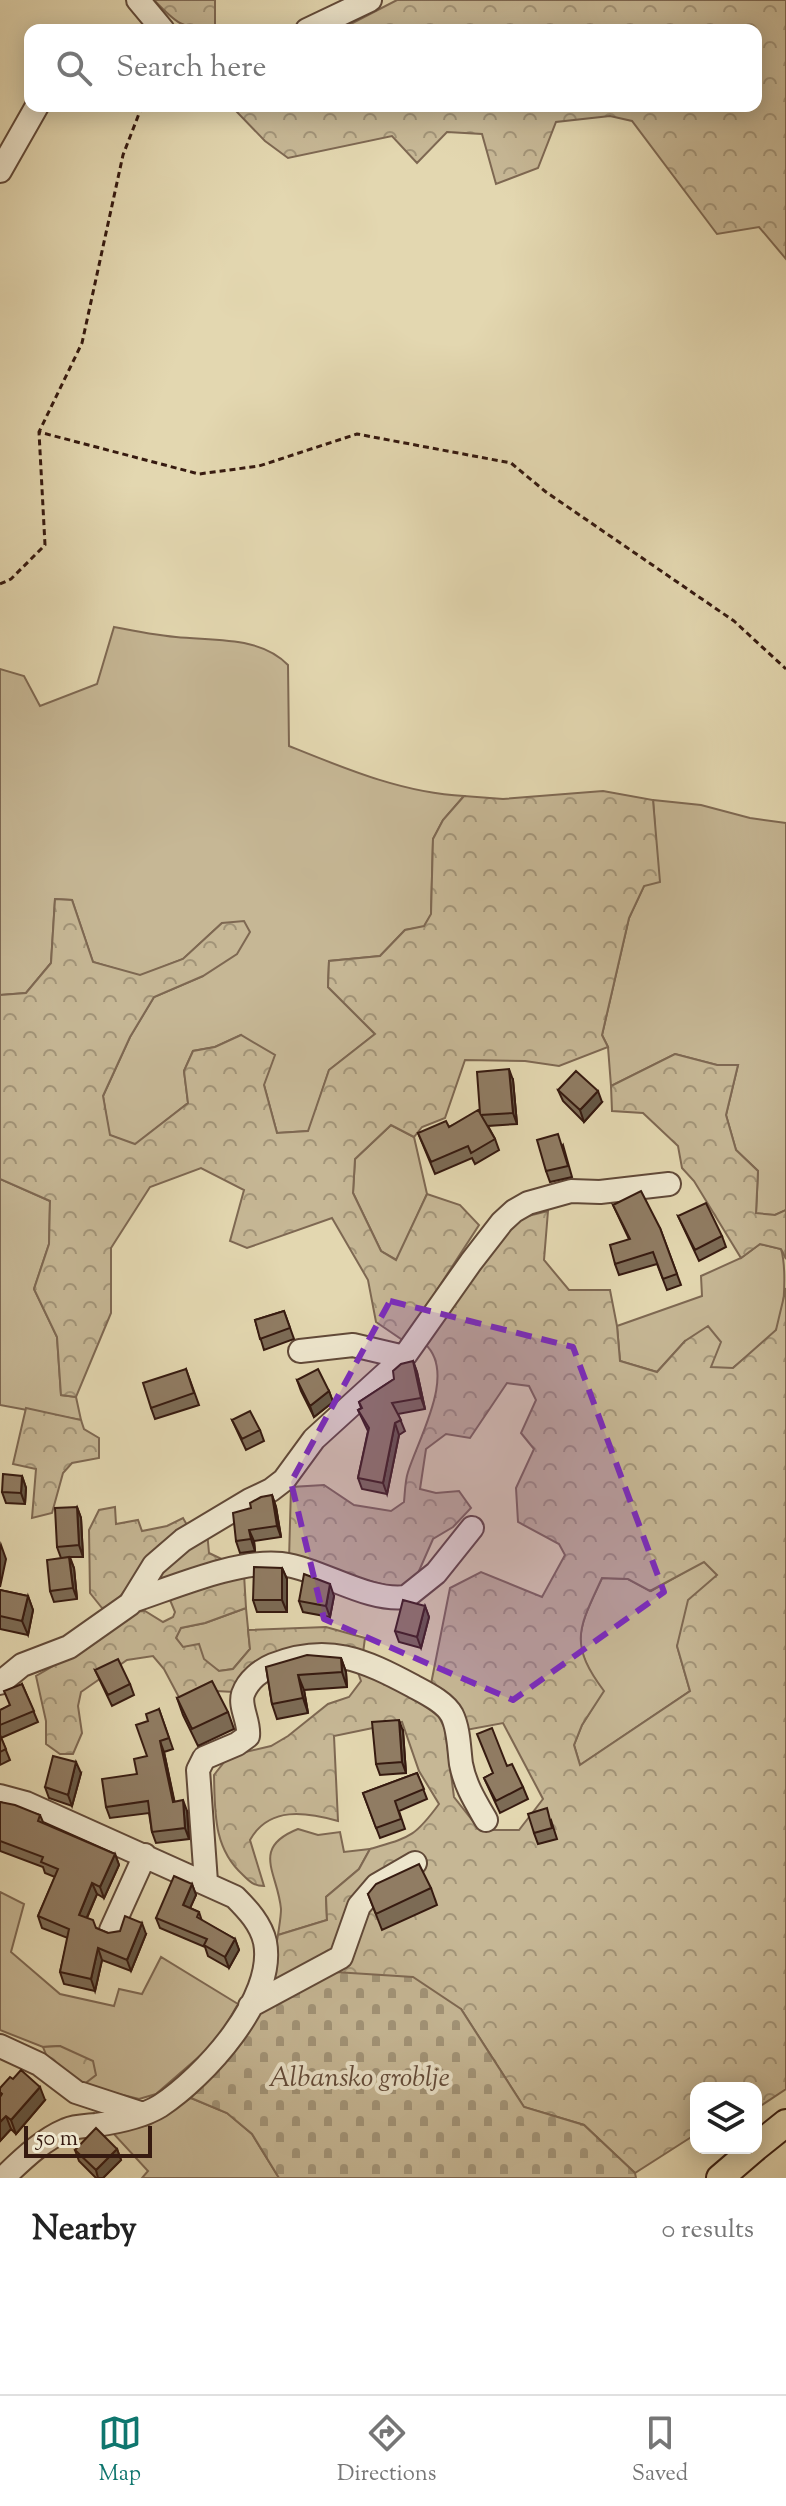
<!DOCTYPE html>
<html lang="en">
<head>
<meta charset="utf-8">
<style>
	:root { --surface:#fff; --page:#f2f2f2; --text:#222; --muted:#767676; --line:#e0e0e0; --accent:#0f766e }
	body { margin:0; font-family:"Sorts Mill Goudy",serif; background:var(--page); color:var(--text) }
	.controls { position:absolute; right:24px; bottom:24px; display:grid; overflow:hidden; border-radius:16px; box-shadow:0 4px 20px #0003 }
	.controls button { width:72px; height:72px; display:grid; place-items:center; padding:0; border:0; border-bottom:2px solid var(--line); background:var(--surface); color:var(--text); font:40px sans-serif }
	.scale { position:absolute; left:24px; bottom:20px; width:128px; box-sizing:border-box; padding-left:8px; border:4px solid #361a10; border-top:0; font-size:22px; line-height:28px; white-space:nowrap; color:#361a10; -webkit-text-stroke:6px #ede5cc; paint-order:stroke }
	.list { margin:0; padding:0; list-style:none }
	h2 { display:flex; justify-content:space-between; align-items:center; height:104px; margin:0; padding:0 32px; font-size:34px }
	h2 small { font-size:26px; font-weight:400; color:var(--muted) }
	.icon { flex:none; width:44px; height:44px; fill:none; stroke:currentColor; stroke-width:2; stroke-linecap:round; stroke-linejoin:round }
	.map { position:relative; flex:none; width:786px; height:2178px; overflow:hidden }
	.search { position:absolute; background:var(--surface); box-shadow:0 4px 20px #0003; left:24px; right:24px; top:24px; height:88px; display:flex; align-items:center; gap:20px; box-sizing:border-box; padding:0 28px; border-radius:16px; color:var(--muted); font-size:30px }
	.sheet { height:216px; background:var(--surface) }
	nav { display:flex; justify-content:space-around; align-items:center; box-sizing:border-box; height:112px; border-top:2px solid var(--line); background:var(--surface); font-size:22px; color:var(--muted) }
	nav a { display:grid; justify-items:center; gap:4px }
	nav .on { color:var(--accent) }
	.map>svg:first-child { display:block }
</style>
</head>
<body>
<div class="map">
<svg width="786" height="2178" viewBox="0 0 786 2178">
	<defs>
		<pattern id="forest-crowns" width="20" height="18" patternUnits="userSpaceOnUse" patternTransform="scale(2)"><rect width="20" height="18" fill="#c6b795"/><path d="M2 6a3 3 0 1 1 6 0M12 15a3 3 0 1 1 6 0" fill="none" stroke="#a29478"/></pattern>
		<pattern id="cemetery-stones" width="16" height="16" patternUnits="userSpaceOnUse" patternTransform="scale(2)"><rect width="16" height="16" fill="#c6b795"/><path d="M2 7V4a2 2 0 0 1 4 0v3zM10 15v-3a2 2 0 0 1 4 0v3z" fill="#a29478"/></pattern>
	</defs>
	<rect width="100%" height="100%" fill="#e3d7b0"/>
	<filter id="stains"><feTurbulence type="fractalNoise" baseFrequency=".0025" numOctaves="4"/><feColorMatrix values="0 0 0 0 .2 0 0 0 0 .09 0 0 0 0 .02 0 0 0 .5 -.17"/></filter>
	<radialGradient id="worn" r=".72"><stop offset=".6" stop-color="#630" stop-opacity="0"/><stop offset="1" stop-color="#630" stop-opacity=".3"/></radialGradient>
	<path fill="#c6b795" stroke="#7e6852" stroke-width="2" d="M114,627C134,631 155,635 176,637C214,641 260,636 288,665L289,746C346,769 403,793 464,796L443,820L433,839L431,915L424,927L405,930L380,956L329,961L328,987L375,1034L329,1070L309,1131L277,1133L264,1085L241,1035L215,1047L193,1051L184,1071L188,1103L135,1145L109,1135L103,1096L130,1037L154,997L203,976L222,923L183,959L140,976L93,962L72,900L55,899L51,963L26,993L0,995V669L24,676L40,706L97,684Z
		M653,800L701,805L750,818L786,823V1210L775,1215L756,1214L758,1171L736,1150L726,1115L738,1065H717L675,1054L611,1086L608,1047L602,1035L629,918L644,886L655,828Z
		M391,1125L414,1137L427,1194L397,1260L381,1251L353,1193L355,1159Z
		M0,1179L50,1201L49,1244L34,1289L57,1337L61,1395L76,1397L81,1420L0,1405Z
		M760,1244L781,1249C786,1265 786,1315 776,1330C771,1339 742,1360 733,1368H711L685,1341L657,1372L620,1361L617,1326L702,1296L701,1276L741,1258Z
		M704,1561L718,1575L677,1646L690,1691L580,1765L574,1745L582,1725L603,1691C568,1643 579,1628 602,1578L628,1579L651,1591Z
		M246,1608L250,1649L233,1669L219,1671L183,1647L176,1638L180,1628L205,1623Z
		M298,1829L318,1835L340,1832L344,1852L370,1849L359,1869L326,1897L327,1920L278,1935C279,1927 281,1917 281,1909C278,1873 250,1848 298,1829Z
		M0,1892L24,1904L11,1952L60,1994L114,2006L119,1989L142,1994L161,1957L238,2004L216,2042L156,2094L139,2099L83,2085L60,2046L43,2047L0,2030Z
		M191,2098L227,2113L252,2134L279,2178H142L148,2171L112,2132L149,2125Z"/>
	<path fill="url(#forest-crowns)" stroke="#7e6852" stroke-width="2" fill-rule="evenodd" d="M154,0H215V30C183,30 175,22 154,0Z
		M397,0H786V259L759,227L717,234L632,121L610,116L556,122L538,168L496,184L482,134L447,132L417,163L392,136L288,158L265,141L235,110L233,106H756V30H339Z
		M603,791L653,800L660,882L644,886L629,918L602,1035L608,1047L559,1066L525,1061L465,1060L445,1118L422,1127L414,1137L391,1125L355,1159L353,1193L381,1251L396,1260L427,1194L460,1205L479,1225L404,1341L376,1322L368,1280L332,1218L247,1248L230,1241L244,1190L201,1168L150,1187L111,1248V1313L76,1397L61,1395L57,1337L34,1289L49,1244L50,1201L0,1179V995L26,993L51,963L55,899L72,900L93,962L140,975L183,959L222,923L244,921L250,932L237,954L203,976L154,997L130,1037L103,1096L110,1135L135,1144L188,1103L184,1071L193,1051L215,1047L241,1035L275,1055L264,1085L277,1133L308,1131L329,1070L375,1034L328,987L329,961L380,956L405,930L424,926L431,914L433,839L443,820L464,796L503,799Z
		M675,1054L717,1065H738L726,1115L736,1150L758,1171L756,1213L775,1215L786,1210V1259L781,1249L760,1244L741,1258L694,1181L682,1168L678,1146L643,1113L612,1111L611,1086Z
		M548,1211L544,1260L569,1290H610L617,1326L620,1361L657,1372L685,1341L708,1326L721,1342L711,1367L733,1368L776,1330L786,1288V2089L756,2109V2088H696V2134L635,2173L584,2125L524,2107L461,2009L266,2001L278,1935L327,1920L326,1897L359,1869L370,1849C410,1837 414,1838 439,1804L419,1771L402,1722L334,1736L338,1821C306,1812 269,1806 250,1840L264,1886C254,1886 250,1882 243,1875C213,1848 215,1812 214,1775L229,1756L271,1746L288,1736L328,1704L349,1697L361,1681L356,1667L420,1701L438,1715L445,1729L454,1797L476,1825L491,1830H519L543,1799L503,1723L466,1730L431,1684L450,1588L481,1572L542,1597L565,1555L559,1544L518,1522L516,1488L534,1449L521,1433L536,1400L529,1386L507,1383L470,1438L446,1434L426,1449L420,1489L436,1493L459,1491L471,1508L453,1527L433,1539L415,1580L401,1589L289,1560L291,1487L324,1485L354,1505L391,1511L404,1502C405,1492 405,1481 408,1472C419,1437 457,1373 425,1344L496,1243L524,1217ZM704,1562L717,1575L688,1600L677,1646L690,1691L580,1765L574,1745L582,1725L604,1691C568,1643 579,1628 602,1578L628,1579L650,1591Z
		M26,1408L81,1420L84,1429L99,1438V1458L72,1463L63,1473L52,1513L32,1518L36,1469L13,1464Z
		M115,1507L116,1524L138,1520L142,1531L167,1526L183,1518L187,1525L158,1546L113,1606L102,1608L90,1593L89,1530L99,1510Z
		M207,1531L209,1553L224,1560L154,1584L164,1565Z
		M244,1574L246,1608L205,1623L181,1628L176,1638L183,1647L199,1644L204,1659L219,1671L233,1669L250,1649L248,1630L326,1627L365,1638L363,1653L332,1648L234,1692L216,1691L182,1703L164,1669L153,1656L127,1660L81,1692L78,1706L82,1733L73,1754H60L46,1744V1721L36,1676L86,1647L132,1612L145,1611L163,1622L173,1617L175,1612L170,1600Z
		M60,2046L93,2061L96,2075L83,2085L49,2062L43,2047Z"/>
	<path fill="url(#cemetery-stones)" stroke="#7e6852" stroke-width="2" d="M335,1972L413,1977L461,2009L524,2107L584,2125L635,2173L636,2178H279L252,2134L227,2113L191,2098L266,2001Z"/>
	<g fill="none" stroke-linecap="round" stroke-linejoin="round">
		<g stroke="#614938" stroke-width="26">
			<path id="minor" d="M138,0L163,30
				M307,30L370,0
				M0,171L37,106
				M300,1351L353,1345L404,1357
				M132,1601C172,1588 239,1559 281,1564C322,1569 366,1602 406,1597L436,1573L472,1528
				M0,1683L22,1665L69,1647L130,1604L154,1565L183,1540L250,1500L271,1490L284,1480L314,1439L404,1357L471,1262L502,1222L514,1211L528,1203L571,1191L600,1192L669,1184
				M0,1796L26,1803L235,1897C248,1910 261,1924 265,1942C276,1999 204,2077 160,2106C142,2117 117,2122 96,2125C87,2126 75,2126 66,2130C42,2140 22,2160 3,2178
				M206,1882L198,1770L204,1758L237,1744L248,1736C250,1722 239,1707 243,1694C248,1680 261,1670 273,1665C328,1643 364,1660 413,1686C426,1693 445,1702 452,1715C459,1729 459,1749 461,1764C465,1785 475,1801 486,1820
				M111,1930L145,1855
				M250,2006L341,1957L359,1906L377,1885L415,1863
				M0,2046L39,2064L76,2092L143,2114"/>
		</g>
		<g stroke="#361a10" stroke-width="30">
			<path id="major" d="M756,2147L786,2123
				M720,2178L755,2148"/>
		</g>
		<path stroke="#361a10" stroke-width="3" stroke-dasharray="6 4" stroke-linecap="butt" d="M142,106L123,155L82,343L39,432L199,474L259,466L357,434L511,463L546,492L734,621L786,669
			M0,584L11,579L45,545L39,432"/>
		<use href="#minor" stroke="#ede5cc" stroke-width="22"/>
		<use href="#major" stroke="#e3d7b0" stroke-width="26"/>
	</g>
	<path fill="#7c6b55" stroke="#361a10" stroke-width="2" d="M513,1080L517,1124L488,1126L495,1139L499,1150L475,1164L472,1158L435,1174L418,1133L449,1127L480,1113Z
		M558,1090L602,1102L584,1122L563,1101Z
		M563,1145L572,1177L550,1182L546,1171Z
		M613,1205L660,1228L681,1285L667,1290L657,1264L619,1275L615,1264L629,1239Z
		M678,1216L722,1236L726,1247L699,1261Z
		M284,1311L294,1339L264,1350L255,1320Z
		M413,1361L417,1372L425,1409L398,1414L405,1431L399,1435L387,1494L362,1489L358,1478L368,1431L358,1410L361,1408L359,1402L394,1379Z
		M186,1369L199,1405L155,1419L151,1408Z
		M297,1380L329,1391L333,1402L314,1417L301,1391Z
		M232,1420L260,1430L264,1441L246,1450Z
		M22,1476L26,1488L25,1504L6,1503L2,1492Z
		M272,1495L276,1507L281,1537L254,1541L255,1551L240,1553L236,1541L251,1508Z
		M77,1507L81,1518L83,1557H70L74,1568L77,1599L54,1602L50,1591L61,1558L57,1547Z
		M282,1568L287,1579V1612H257L253,1600Z
		M0,1590L28,1596L33,1610L28,1635L0,1629Z
		M334,1596L330,1617L303,1612L299,1601Z
		M425,1606L429,1617L421,1648L399,1642L395,1631Z
		M341,1658L346,1672L347,1687L304,1690L308,1713L277,1719L272,1704L266,1667Z
		M95,1670L130,1684L134,1695L112,1706Z
		M22,1684L38,1722L1,1738L10,1760L0,1765V1710L10,1706Z
		M177,1698L228,1712L234,1729L198,1746L183,1715Z
		M159,1709L173,1749L164,1752L174,1801L187,1811L189,1839L156,1843L152,1832L149,1813L110,1818L106,1807L137,1774L147,1756L148,1721Z
		M403,1731L406,1773L380,1775L376,1764Z
		M507,1766L523,1787L528,1799L500,1813L484,1778Z
		M81,1773L72,1806L49,1798L45,1787Z
		M417,1773L427,1799L399,1811L405,1829L380,1838L363,1793Z
		M0,1802L40,1815L43,1822L115,1854L119,1865L104,1898L97,1894L87,1918L96,1928L108,1933L146,1934L131,1971L102,1960L95,1991L64,1984L60,1972L68,1938L42,1928L38,1916L55,1877L45,1873L43,1867L0,1851Z
		M551,1820L557,1839L538,1844L534,1833Z
		M192,1884L196,1895L190,1908L199,1912L202,1921L235,1939L239,1950L229,1968L208,1956L205,1947L160,1928L156,1918Z
		M431,1888L437,1905L382,1930L368,1894Z
		M0,2088L45,2100L16,2134L11,2129L0,2141Z
		M117,2149L121,2160L103,2178H96L79,2161L75,2150Z"/>
	<path fill="#655745" stroke="#361a10" stroke-width="2" d="M509,1069L513,1080L517,1124L513,1113Z
		M598,1091L602,1102L584,1122L580,1110Z
		M413,1361L417,1372L425,1409L421,1398Z
		M329,1391L333,1402L314,1417L310,1406Z
		M395,1423L399,1435L387,1494L383,1483Z
		M22,1476L26,1488L25,1504L21,1493Z
		M272,1495L276,1507L281,1537L277,1526Z
		M77,1507L81,1518L83,1557L79,1545Z
		M249,1530L254,1541L255,1551L251,1539Z
		M1,1545L6,1559L0,1587V1551Z
		M69,1557L74,1568L77,1599L73,1588Z
		M282,1568L287,1579V1612L282,1600Z
		M330,1584L334,1596L330,1617L326,1606Z
		M28,1596L33,1610L28,1635L22,1621Z
		M425,1606L429,1617L421,1648L417,1637Z
		M341,1658L346,1672L347,1687L342,1672Z
		M298,1675L304,1690L308,1713L303,1698Z
		M399,1720L403,1731L406,1773L402,1762Z
		M160,1741L164,1752L177,1813L173,1802Z
		M76,1762L81,1773L72,1806L68,1795Z
		M183,1800L187,1811L189,1839L185,1828Z
		M115,1854L119,1865L104,1898L100,1887Z
		M92,1883L97,1894L83,1926L79,1915Z
		M192,1884L196,1895L187,1915L183,1905Z
		M142,1923L146,1934L131,1971L127,1960Z
		M235,1939L239,1950L229,1968L225,1957Z
		M98,1948L102,1960L95,1991L91,1979Z
		M40,2087L45,2100L16,2134L11,2120Z
		M6,2116L11,2129L0,2141V2122Z
		M117,2149L121,2160L103,2178H98L96,2170Z"/>
	<path fill="#907c63" stroke="#361a10" stroke-width="2" d="M509,1069L513,1113L481,1115L495,1139L471,1153L468,1146L431,1162L418,1133L446,1121L449,1127L478,1110L480,1113L477,1072Z
		M576,1071L598,1091L580,1110L558,1090Z
		M558,1134L568,1166L546,1171L537,1140Z
		M641,1191L660,1228L677,1274L663,1279L653,1252L615,1264L610,1245L630,1239L613,1205Z
		M706,1203L722,1236L695,1250L678,1216Z
		M284,1311L290,1328L260,1339L255,1320Z
		M413,1361L421,1398L392,1403L401,1420L395,1423L383,1483L358,1478L369,1428L358,1410L362,1408L359,1402L394,1379L393,1371L401,1364Z
		M186,1369L194,1393L151,1408L143,1383Z
		M318,1369L329,1391L310,1406L297,1380Z
		M250,1411L260,1430L242,1439L232,1420Z
		M3,1474L22,1476L21,1493L2,1492Z
		M272,1495L277,1526L249,1530L251,1539L236,1541L233,1513L251,1508L250,1503L261,1497Z
		M77,1507L79,1545L57,1547L55,1508Z
		M69,1557L73,1588L50,1591L47,1560Z
		M254,1567L282,1568V1600H253Z
		M304,1574L330,1584L326,1606L299,1601Z
		M0,1590L28,1596L22,1621L0,1616Z
		M403,1600L425,1606L417,1637L395,1631Z
		M307,1655L341,1658L342,1672L298,1675L303,1698L272,1704L266,1667Z
		M118,1659L130,1684L108,1695L95,1670Z
		M212,1681L228,1712L192,1729L177,1698Z
		M22,1684L34,1711L0,1725V1710L10,1705L4,1691Z
		M159,1709L169,1738L160,1741L173,1802L183,1800L185,1828L152,1832L148,1801L106,1807L102,1779L137,1774L134,1759L147,1756L136,1725L148,1721L146,1714Z
		M399,1720L402,1762L376,1764L372,1722Z
		M492,1728L507,1766L512,1764L523,1787L496,1801L484,1778L493,1773L477,1734Z
		M0,1735L6,1749L0,1752Z
		M53,1756L76,1762L68,1795L45,1787Z
		M417,1773L424,1789L395,1801L401,1819L376,1828L363,1793Z
		M0,1802L15,1805L40,1815L38,1821L115,1854L100,1887L92,1883L79,1915L93,1920L96,1928L108,1933L120,1931L125,1916L142,1923L127,1960L98,1948L91,1979L60,1972L69,1929L38,1916L58,1869L41,1862L43,1857L0,1841Z
		M547,1808L552,1828L534,1833L528,1814Z
		M419,1864L431,1888L376,1914L368,1894L376,1884Z
		M174,1876L192,1884L183,1905L199,1912L197,1917L235,1939L225,1957L204,1945L207,1939L156,1918Z
		M21,2070L40,2087L11,2120L6,2116L0,2122V2097L2,2094L0,2092V2088L10,2077L13,2079Z
		M96,2128L117,2149L96,2170L75,2150Z"/>
	<path fill="#7b2cbf" fill-opacity="0.2" stroke="#7b2cbf" stroke-width="6" stroke-dasharray="16 10" stroke-linejoin="round" d="M390,1301L573,1347L664,1592L513,1700L324,1619L291,1482Z"/>
	<g text-anchor="middle" stroke-width="8" stroke-linejoin="round" paint-order="stroke">
		<g font-size="28" font-style="italic" fill="#614938" stroke="#ede5cc">
			<text x="359" y="2086">Albansko groblje</text>
		</g>
	</g>
	<rect width="100%" height="100%" filter="url(#stains)"/>
	<rect width="100%" height="100%" fill="url(#worn)"/>
</svg>
<div class="controls">
<button><svg class="icon" aria-label="layers" viewBox="0 0 24 24"><path d="M12 4l9 5-9 5-9-5zM3 14l9 5 9-5"/></svg></button>
</div>
<div class="scale">50 m</div>
<div class="search"><svg class="icon" aria-label="search" viewBox="0 0 24 24"><circle cx="10" cy="10" r="6"/><path d="M15 15l6 6"/></svg>Search here</div>
</div>
<section class="sheet">
<h2>Nearby<small>0 results</small></h2>
<ul class="list">
</ul>
</section>
<nav>
<a class="on"><svg class="icon" aria-label="map" viewBox="0 0 24 24"><path d="M3 6l6-2 6 2 6-2v14l-6 2-6-2-6 2zM9 4v14M15 6v14"/></svg>Map</a>
<a><svg class="icon" aria-label="directions" viewBox="0 0 24 24"><path d="M12 3l9 9-9 9-9-9zM9 14v-3h6M13 9l2 2-2 2"/></svg>Directions</a>
<a><svg class="icon" aria-label="saved" viewBox="0 0 24 24"><path d="M7 4h10v16l-5-4-5 4z"/></svg>Saved</a>
</nav>
</body>
</html>
